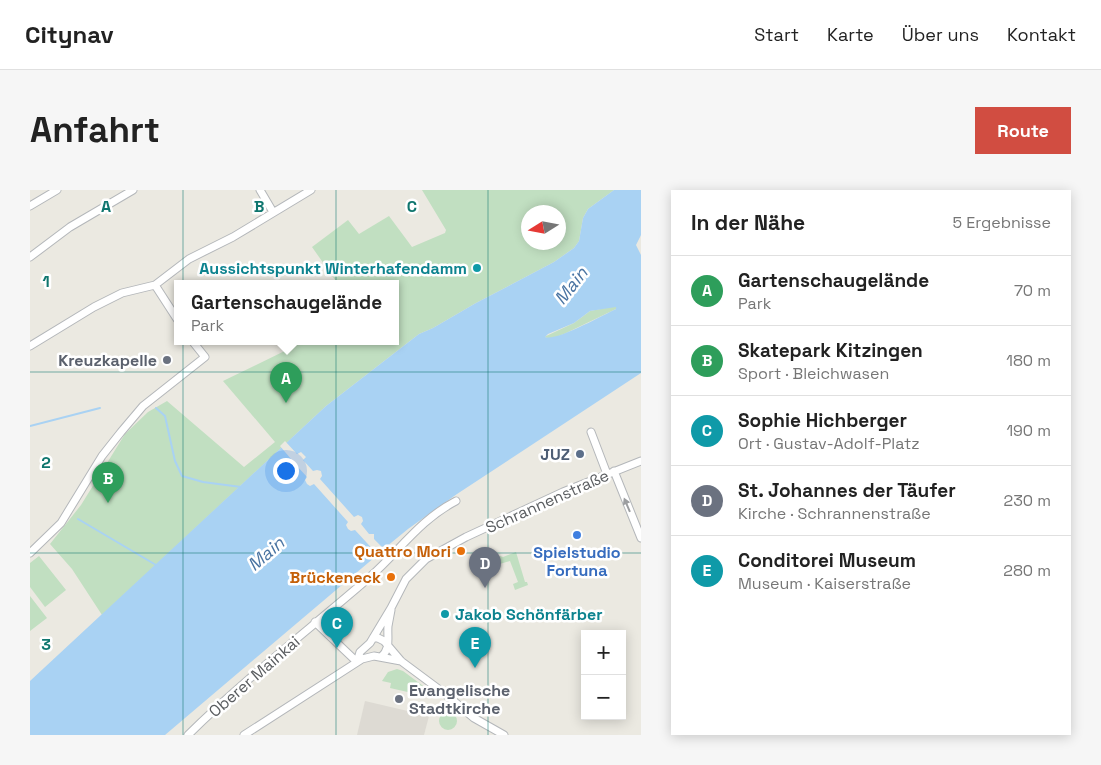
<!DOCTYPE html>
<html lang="de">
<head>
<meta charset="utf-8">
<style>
	:root { --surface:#fff; --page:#f6f6f6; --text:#222; --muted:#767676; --line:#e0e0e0; --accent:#d14d41 }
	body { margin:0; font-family:"Space Grotesk",sans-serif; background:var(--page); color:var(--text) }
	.controls { position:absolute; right:15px; bottom:15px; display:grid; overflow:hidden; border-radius:0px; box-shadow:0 2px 12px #0003 }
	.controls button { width:45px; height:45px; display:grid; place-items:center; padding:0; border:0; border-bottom:1px solid var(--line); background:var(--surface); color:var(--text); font:25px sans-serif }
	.compass { position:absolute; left:491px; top:15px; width:45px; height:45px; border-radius:50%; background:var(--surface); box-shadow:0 2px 12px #0003; rotate:259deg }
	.you { position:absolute; left:255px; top:280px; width:18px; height:18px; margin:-12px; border:4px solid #fff; border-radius:50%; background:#1a73e8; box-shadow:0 0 0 8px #1a73e833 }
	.badge { display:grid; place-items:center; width:32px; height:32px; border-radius:50%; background:var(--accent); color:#fff; font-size:16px; font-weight:700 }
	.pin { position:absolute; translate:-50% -41px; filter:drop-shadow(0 1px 2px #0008) }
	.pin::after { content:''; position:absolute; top:26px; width:18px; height:15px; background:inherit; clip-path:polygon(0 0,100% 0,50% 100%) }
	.popup { position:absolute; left:144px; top:90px; width:225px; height:65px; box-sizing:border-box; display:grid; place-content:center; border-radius:0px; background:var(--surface); filter:drop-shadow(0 1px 4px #0005); font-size:16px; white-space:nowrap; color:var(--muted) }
	.popup b { font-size:19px; color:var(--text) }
	.popup::after { content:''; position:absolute; left:50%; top:100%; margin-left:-10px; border:10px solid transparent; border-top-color:var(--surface) }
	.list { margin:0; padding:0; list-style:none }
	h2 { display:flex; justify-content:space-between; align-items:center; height:65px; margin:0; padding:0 20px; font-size:21px }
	h2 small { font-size:16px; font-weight:400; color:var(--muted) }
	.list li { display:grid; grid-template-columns:32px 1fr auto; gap:15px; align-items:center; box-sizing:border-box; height:70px; padding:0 20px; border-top:1px solid var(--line) }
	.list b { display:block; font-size:19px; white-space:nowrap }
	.list p { margin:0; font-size:16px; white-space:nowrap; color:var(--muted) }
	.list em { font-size:16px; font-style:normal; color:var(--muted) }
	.map { position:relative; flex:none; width:611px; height:545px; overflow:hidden; border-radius:0px }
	header { display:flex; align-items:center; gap:30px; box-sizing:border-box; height:70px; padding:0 25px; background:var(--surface); border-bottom:1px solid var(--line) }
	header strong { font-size:24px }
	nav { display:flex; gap:28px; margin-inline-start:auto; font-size:18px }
	.intro { display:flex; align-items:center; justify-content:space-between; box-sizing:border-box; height:120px; padding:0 30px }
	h1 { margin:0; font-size:35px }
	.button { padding:12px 22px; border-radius:0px; background:var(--accent); color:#fff; font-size:18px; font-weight:700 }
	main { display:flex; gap:30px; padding:0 30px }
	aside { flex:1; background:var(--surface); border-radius:0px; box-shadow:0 2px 12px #0003 }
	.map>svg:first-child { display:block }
</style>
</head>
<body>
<header>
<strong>Citynav</strong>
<nav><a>Start</a><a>Karte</a><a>Über uns</a><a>Kontakt</a></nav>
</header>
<div class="intro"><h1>Anfahrt</h1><a class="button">Route</a></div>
<main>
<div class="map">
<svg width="611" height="545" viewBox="0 0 611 545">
	<rect width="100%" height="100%" fill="#ebe9e1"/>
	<path fill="#dddad3" d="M335,511L399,526L394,545H327Z"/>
	<path fill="#c1dfc1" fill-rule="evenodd" d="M392,0H584L558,19L553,28L549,51L544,58L524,72L446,113L403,138L389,144L296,216L72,425L42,379L20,354L51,315L95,244L118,222L137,211L214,277L245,252L193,191L273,152H365V94H308L282,57L318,30L329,44L359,26L382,57L415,43L416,40ZM498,22H528V52H498Z
		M586,116V119L534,144L521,149L514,147L544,133L560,121Z
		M486,362L495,392H497L498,395L485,400L483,394L488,392L480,371L466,375L464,371L470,366L473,367Z
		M9,366L36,400L15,417L0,397V373Z
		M0,406L17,428L0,441Z
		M367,479L373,481L404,504V508L360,498L361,493L352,491L358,482Z
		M409 531a9 9 0 1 1 18 0a9 9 0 1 1-18 0Z"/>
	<path fill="#a9d2f3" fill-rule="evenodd" d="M584,0H611V45L606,55L611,65V183L427,304L378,339L356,357L353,356L345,367L135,545H0V491L296,216L389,144L403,138L446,113L524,72L544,58L549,51L553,28L558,19ZM586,117V119C573,125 525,152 515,147L518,144L544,133L560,121Z"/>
	<path fill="#ebe9e1" d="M255,251L267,264L271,262L276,267L273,270L283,281L287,280L291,281L292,286L290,289L324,327L328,325L332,327L333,331L331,334L339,344H344V349L354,359L348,365L325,340L321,341L318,339L316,335L318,332L284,294L280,296L277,294L275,290L277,287L266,275L259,276L261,269L250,256Z"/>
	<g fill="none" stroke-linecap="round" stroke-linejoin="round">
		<path stroke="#a9d2f3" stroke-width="2" d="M126,218L135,226L145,271L152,286L173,292L211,297
			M0,236L70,218
			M48,329L126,375"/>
		<g stroke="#b4b7ba" stroke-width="9">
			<path id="minor" d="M230,0L243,22
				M0,16L27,0
				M0,67L40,37L103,0
				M125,95L147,129
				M0,156L64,117L92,103L125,95L159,69L203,47L281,0
				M561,242L577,284
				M584,281L611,348
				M0,363L31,333L72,266L91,242L113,216L175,167L163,152
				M285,432L327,472
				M343,448H348L354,451L371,471L414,503L444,528L474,545
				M351,467C361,459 357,448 358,436C359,431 360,425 361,420
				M327,472L330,462L340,453L361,418L376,389L396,369L436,347L533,302L611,271
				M158,545C216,488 280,439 341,386C370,360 391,329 426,311
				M214,545L332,469L344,466L371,471"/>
		</g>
		<use href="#minor" stroke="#fff" stroke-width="7"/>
	</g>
	<defs><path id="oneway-solid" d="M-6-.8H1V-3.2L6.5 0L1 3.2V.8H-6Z" transform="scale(1.25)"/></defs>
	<use fill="#9c9ea0" href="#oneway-solid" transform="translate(597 315) rotate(-113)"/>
	<path fill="none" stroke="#0f766e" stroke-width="1" stroke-opacity="0.55" d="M153,0V545M306,0V545M458,0V545M0,182H611M0,363H611"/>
	<g fill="#0f9aa8" stroke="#fff" stroke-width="2">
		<circle cx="447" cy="78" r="5"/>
		<circle cx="415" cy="424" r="5"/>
	</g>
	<g fill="#6b7280" stroke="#fff" stroke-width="2">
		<circle cx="137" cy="170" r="5"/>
		<circle cx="369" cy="509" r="5"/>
	</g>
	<circle fill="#5c6f8a" stroke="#fff" stroke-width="2" cx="550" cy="264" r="5"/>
	<circle fill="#3f7fe0" stroke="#fff" stroke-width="2" cx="547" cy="345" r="5"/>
	<g fill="#e8710a" stroke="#fff" stroke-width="2">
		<circle cx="431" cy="361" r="5"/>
		<circle cx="361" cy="387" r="5"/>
	</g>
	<g text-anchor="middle" stroke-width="5" stroke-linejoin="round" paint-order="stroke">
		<g font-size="16" font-weight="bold" fill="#0d838f" stroke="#fff" text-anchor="end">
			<text x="437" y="84">Aussichtspunkt Winterhafendamm</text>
			<text x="425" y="430" text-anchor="start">Jakob Schönfärber</text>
		</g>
		<g font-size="16" font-weight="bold" fill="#5b616d" stroke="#fff" text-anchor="end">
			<text x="127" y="176">Kreuzkapelle</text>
			<text x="379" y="506" text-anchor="start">Evangelische<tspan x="379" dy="18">Stadtkirche</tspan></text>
		</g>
		<g font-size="16" font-weight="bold" fill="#4e5e75" stroke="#fff" text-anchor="end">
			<text x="540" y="270">JUZ</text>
		</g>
		<g font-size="16" fill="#5a5d60" stroke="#fff">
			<text transform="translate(517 311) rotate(-24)" y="6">Schrannenstraße</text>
			<text transform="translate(224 486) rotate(-41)" y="6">Oberer Mainkai</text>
		</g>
		<g font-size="16" font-weight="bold" fill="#c56008" stroke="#fff" text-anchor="end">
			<text x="421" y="367">Quattro Mori</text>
			<text x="351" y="393">Brückeneck</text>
		</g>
		<g font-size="16" font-weight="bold" fill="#366cbe" stroke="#fff">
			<text x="547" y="368">Spielstudio<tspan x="547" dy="18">Fortuna</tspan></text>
		</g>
		<g font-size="18" font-style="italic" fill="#4a74a2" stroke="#fff">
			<text transform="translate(541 96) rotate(-52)" y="6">Main</text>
			<text transform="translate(236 364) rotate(-41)" y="6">Main</text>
		</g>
	</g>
	<g font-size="16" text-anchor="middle" font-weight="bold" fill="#0f766e" stroke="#fff" stroke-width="5" stroke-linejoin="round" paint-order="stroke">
		<text x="76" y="22">A</text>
		<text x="229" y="22">B</text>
		<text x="382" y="22">C</text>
		<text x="16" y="97">1</text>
		<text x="16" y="278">2</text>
		<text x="16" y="460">3</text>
	</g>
</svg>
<div class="controls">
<button>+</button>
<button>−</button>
</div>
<svg class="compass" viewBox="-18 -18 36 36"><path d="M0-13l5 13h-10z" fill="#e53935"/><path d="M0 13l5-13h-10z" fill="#767676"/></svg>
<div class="you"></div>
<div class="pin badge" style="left:256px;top:213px;background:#2e9e5b">A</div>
<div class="popup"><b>Gartenschaugelände</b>Park</div>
<div class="pin badge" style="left:78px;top:313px;background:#2e9e5b">B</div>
<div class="pin badge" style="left:307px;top:458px;background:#0f9aa8">C</div>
<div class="pin badge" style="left:455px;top:398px;background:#6b7280">D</div>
<div class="pin badge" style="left:445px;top:478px;background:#0f9aa8">E</div>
</div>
<aside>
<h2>In der Nähe<small>5 Ergebnisse</small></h2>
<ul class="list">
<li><span class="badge" style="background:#2e9e5b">A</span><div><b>Gartenschaugelände</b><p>Park</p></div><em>70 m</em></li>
<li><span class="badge" style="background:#2e9e5b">B</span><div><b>Skatepark Kitzingen</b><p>Sport · Bleichwasen</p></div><em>180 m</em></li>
<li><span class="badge" style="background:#0f9aa8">C</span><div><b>Sophie Hichberger</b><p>Ort · Gustav-Adolf-Platz</p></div><em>190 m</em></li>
<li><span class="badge" style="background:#6b7280">D</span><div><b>St. Johannes der Täufer</b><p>Kirche · Schrannenstraße</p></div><em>230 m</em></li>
<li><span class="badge" style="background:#0f9aa8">E</span><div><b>Conditorei Museum</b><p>Museum · Kaiserstraße</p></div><em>280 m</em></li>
</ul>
</aside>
</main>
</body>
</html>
